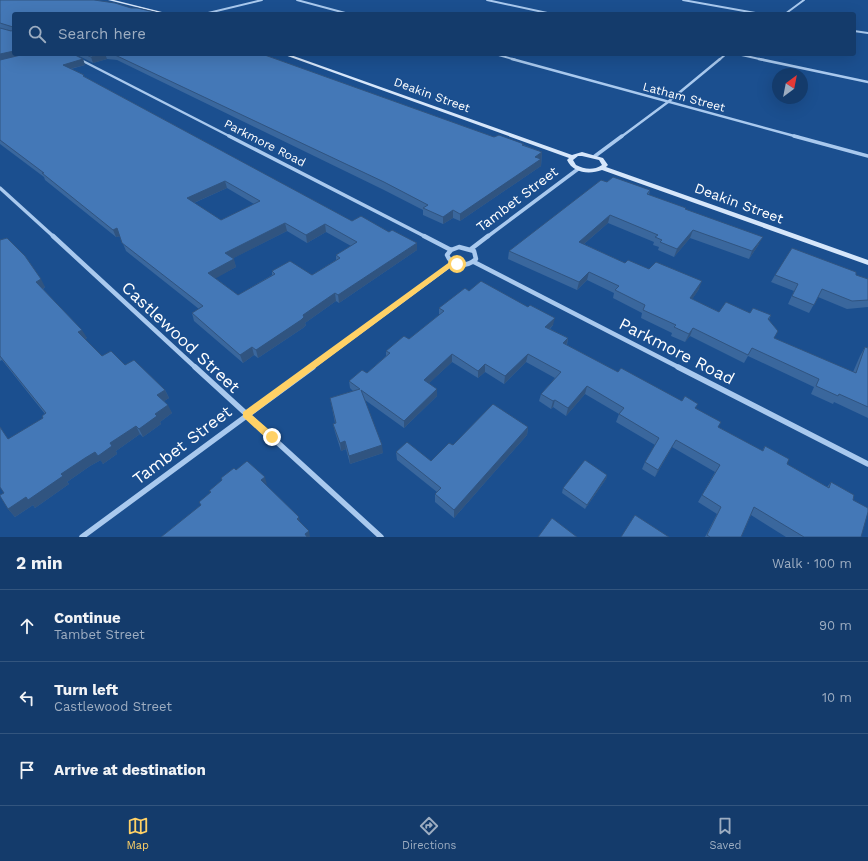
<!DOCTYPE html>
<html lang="en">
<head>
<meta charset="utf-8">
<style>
	:root { --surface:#143b6b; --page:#1d4271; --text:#f1f3f6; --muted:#9dadc1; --line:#33557e; --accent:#ffd166 }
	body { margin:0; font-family:"Work Sans",sans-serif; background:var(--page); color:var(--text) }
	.compass { position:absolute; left:772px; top:68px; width:36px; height:36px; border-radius:50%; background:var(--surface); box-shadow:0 4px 16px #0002; rotate:32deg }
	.stop { position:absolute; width:12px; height:12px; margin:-9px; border:3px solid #ffd166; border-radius:50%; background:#fff }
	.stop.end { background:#ffd166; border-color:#fff; box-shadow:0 1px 4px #0008 }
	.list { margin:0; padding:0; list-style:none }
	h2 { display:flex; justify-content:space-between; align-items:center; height:52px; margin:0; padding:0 16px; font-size:17px }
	h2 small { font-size:13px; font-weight:400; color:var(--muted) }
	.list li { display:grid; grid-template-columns:26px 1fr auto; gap:12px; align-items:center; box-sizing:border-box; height:72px; padding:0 16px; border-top:1px solid var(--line) }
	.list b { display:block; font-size:15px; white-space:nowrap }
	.list p { margin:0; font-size:13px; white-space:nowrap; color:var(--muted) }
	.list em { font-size:13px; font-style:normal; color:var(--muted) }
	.icon { flex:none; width:22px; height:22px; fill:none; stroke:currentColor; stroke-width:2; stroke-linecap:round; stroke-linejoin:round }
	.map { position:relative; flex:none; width:868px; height:537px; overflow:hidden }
	.search { position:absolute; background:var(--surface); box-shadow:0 4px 16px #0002; left:12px; right:12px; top:12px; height:44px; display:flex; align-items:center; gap:10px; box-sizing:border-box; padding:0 14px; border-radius:4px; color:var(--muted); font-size:15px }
	.sheet { height:268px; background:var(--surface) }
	nav { display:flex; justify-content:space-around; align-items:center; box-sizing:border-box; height:56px; border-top:1px solid var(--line); background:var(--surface); font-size:11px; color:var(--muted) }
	nav a { display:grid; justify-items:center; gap:2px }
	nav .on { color:var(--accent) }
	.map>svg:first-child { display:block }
</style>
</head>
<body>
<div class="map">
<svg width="868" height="537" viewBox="0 0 868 537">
	<rect width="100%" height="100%" fill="#1b4f8f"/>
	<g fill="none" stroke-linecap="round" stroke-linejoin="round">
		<path stroke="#a9c9ee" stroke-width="2" d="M297,0L349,14
			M487,0L552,14
			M683,0L761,14
			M204,14L262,0
			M785,14L804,0
			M854,31L868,33
			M70,54L81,60
			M495,54L516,60
			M725,54H737L764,60
			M719,60L726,54"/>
		<path stroke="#a9c9ee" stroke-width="2.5" d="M79,59L231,137
			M512,59L798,137
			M759,59L868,82
			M621,137L668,102L720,59"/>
		<path stroke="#a9c9ee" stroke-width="3.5" d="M229,136L426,237
			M794,136L868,156
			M595,156L622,136
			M0,188L54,237
			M487,237L578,169"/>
		<path stroke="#a9c9ee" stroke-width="4.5" d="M53,236L196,368
			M424,236L451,250
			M459,247L474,251L476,259C467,267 452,268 447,255L451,250Z
			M471,249L488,236
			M474,262L680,368
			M311,368L453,263"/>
		<path stroke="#a9c9ee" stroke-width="5.5" d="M195,367L381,537
			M678,367L868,464
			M82,537L313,367"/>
		<path fill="#d6e6fa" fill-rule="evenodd" d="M108,0H114L170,14H164Z
			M282,54H288L572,155L582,152L603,158L608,165L606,167L868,260V265L602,170C589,175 573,173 567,160L569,158ZM578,156H582L599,160L602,165C593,171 584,169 576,165L573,160Z"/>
	</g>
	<path fill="#3a679d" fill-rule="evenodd" d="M0,0L14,14V54L83,59L85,65L71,69L85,77L352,221L389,232L417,243V250L339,303L336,301L305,323L306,325L303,328L258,358L254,355L243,363L194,321L192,313L199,309L126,251L120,236L116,237L45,180L44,177L0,144V28L11,31H12L0,28ZM227,188L254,204L221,220L194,203ZM287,231L307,243L326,232L351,246L336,255V260L312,275L272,271V275L238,295L215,278L236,267L233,258Z
		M75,54H262L494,137L524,145L542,152L541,166L460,221L453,218L443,224L423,215V210L384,190L117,60L107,59L93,63Z
		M607,182L650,190L649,195L686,208L685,209L759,244L749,259L690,238L674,257L658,250L659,247L653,245L654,242L608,223L584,244L625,263L699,289L692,299L719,312L750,313L771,315L769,320L774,338L853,372L860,356L865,347L868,348V418L834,402L833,404L811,394L814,387L748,356L744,363L690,336L685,342L671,336L672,333L641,318L642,313L613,298L614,293L587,280L577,290L508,259L509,251Z
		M0,240L45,287L43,289L87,338L85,339L102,356L125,365L165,390L169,398L164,401L172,413L160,422L161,424L143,437L140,434L116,451L117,454L103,464L101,460L90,466L67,482L69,484L35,508L33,505L15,517L8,509L4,493L9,439L43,418L45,414L2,360L0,361Z
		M775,275H856L868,279V307L847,309L818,297L809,313L788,304L794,291L771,282Z
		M469,291L553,325L550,329L568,338L567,345L618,372L696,409L718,427L762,451L765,446L787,464L827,487L831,482L853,500L861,537H786L751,515L741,537H705L717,514L698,502L715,472L672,447L655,477L642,469L645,462L655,445L616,422L619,414L585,394L566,416L553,407L551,409L539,401L541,394L555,378L526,362L504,384L485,372L478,378L452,362L429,383L437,396L404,428L365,400L383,453L350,464L346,449L341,451L335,432L333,424L335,423L330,398L353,391L350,388L349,381L367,373L386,356V351L409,339L439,315V308Z
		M528,427L527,435L454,518L435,502V494L437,492L397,460L396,452L431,461L453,445Z
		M607,475L606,479L585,509L562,493L563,488Z"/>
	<path fill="#305480" d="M14,51V54H28L0,60V54Z
		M103,54H105L107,59L93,63L91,57Z
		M83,59L85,65L65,70L63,65Z
		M542,152L541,166L460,221V214L535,157Z
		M225,181L227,188L189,205L187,198Z
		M453,210V218L443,224V217Z
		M610,215L608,223L577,250L579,242Z
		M285,223L287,231L228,261L225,253Z
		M325,224L326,232L307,243L306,235Z
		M117,228L120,236L116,237L113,230Z
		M693,230L690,238L674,257L677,249Z
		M763,237L759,244L749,259L752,251Z
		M417,243V250L339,303L338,295Z
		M234,259L236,267L211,281L208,273Z
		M589,272L587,280L577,290L579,282Z
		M41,279L45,287L41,290L36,282Z
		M702,281L699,289L687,307L690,298Z
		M335,293L336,301L305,323L306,325L303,328L258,358L256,350L303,315Z
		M555,318L553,325L544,334L545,327Z
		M693,328L690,336L685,342L689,334Z
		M82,330L87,338L82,341L78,332Z
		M568,338L566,346L563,343Z
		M252,347L254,355L243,363L240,355Z
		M452,354V362L425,387L424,380Z
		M528,354L526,362L504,384L505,376Z
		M485,364V372L478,378V371Z
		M587,386L585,394L566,416L568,408Z
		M437,389V396L404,428V421Z
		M165,390L169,398L161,403L157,395Z
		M555,400L553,407L551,409L553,401Z
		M168,405L172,413L160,422L161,424L143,437L139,429L155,414Z
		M136,426L140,434L116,451L117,454L103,464L98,456L110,443Z
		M528,427L527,435L454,518V510Z
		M676,440L672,447L655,477L658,470Z
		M345,441L346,449L341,451L340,443Z
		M382,445L383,453L350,464L349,456Z
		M95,452L101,460L90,466L67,482L69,484L35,508L33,505L15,517L8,509L85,458Z
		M607,475L606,479L585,509L587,505Z
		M265,477L267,485L261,480Z
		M299,517L301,525L297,519Z
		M309,531L310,537H306L305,534Z"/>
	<path fill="#4478b7" stroke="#305480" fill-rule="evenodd" d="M0,0H94L115,3L131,8H137L163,14H14V51L0,54V28L11,31L14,30L13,27L0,23Z
		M25,54H73L83,59L63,65L84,75L83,76L352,221L361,216L389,232L392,230L417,243L338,295L335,293L303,315L304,317L301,320L256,350L252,347L240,355L192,313L203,306L122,243L117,228L113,230L42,173H44L0,140V60ZM225,181L260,201L221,220L187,198ZM285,223L306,235L325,224L357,242L336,255L340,258L312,275L290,261L272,271L275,274L238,295L208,273L234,259L225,253Z
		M84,54H103L91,57Z
		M109,54H262L494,137L499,135L524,144L522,145L542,152L535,157L541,159L460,214L453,210L443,217L423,208L428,205L384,182L115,55Z
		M613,177L650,190L647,194L686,208L685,209L763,237L752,251L693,230L677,249L660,242L662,240L655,237L658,235L610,215L579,242L625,263L628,260L649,269L656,262L702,281L690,298L719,312L726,302L750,313L753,308L771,315L768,319L778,331L774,338L856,373L865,347L868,348V407L839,394L838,396L816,386L819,379L752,348L748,355L693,328L689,334L674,327L676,325L643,310L645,305L615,290L619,286L589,272L579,282L509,251L601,180L607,182Z
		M7,238L25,256L41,279L36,282L82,330L78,332L102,356L111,351L125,365L134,360L165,390L157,395L168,405L155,414L157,416L139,429L136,426L110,443L112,446L98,456L95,452L85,458L61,474L63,476L28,500L26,497L8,509L0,496V495L4,493L0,487V427L8,439L43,418L42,416L46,413L0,356V240Z
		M792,248L856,272V275L868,279V300L852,301L822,289L814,305L792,296L798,284L775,275Z
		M481,281L528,307L530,305L555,318L545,327L568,338L563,343L618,372L621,368L682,401L685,396L698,404L695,408L721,422L718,427L763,451L765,446L789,459L787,464L829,488L831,482L854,495L853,500L868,508V512L861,537H804L754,507L741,537H710L707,535L721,507L702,495L720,465L676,440L658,470L645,462L659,438L619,414L624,408L587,386L568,408L555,400L553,401L541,394L561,372L528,354L505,376L485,364L478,371L452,354L424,380L437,389L404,421L361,390L382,445L349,456L345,441L340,443L333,424L336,423L330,398L360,389L349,381L362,370L367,373L390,353L386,351L404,336L409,339L444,311L439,308L465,288L469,291Z
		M493,404L528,427L454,510L435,494L441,488L396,452L407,442L431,461L449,443L453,445Z
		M585,460L607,475L587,505L563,488Z
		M247,461L265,477L261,480L299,517L297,519L309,531L305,534L307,537H161L201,505L199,502L211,492L209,491L222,480L221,478L234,468L236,470Z
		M635,515L669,537H621Z
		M552,518L577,537H538Z"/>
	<path fill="#ffd166" d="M451,261L460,264L457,267L454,265L252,415L275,435V440H268L243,417V412Z"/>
	<g text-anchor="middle" stroke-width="3" stroke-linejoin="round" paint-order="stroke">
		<g font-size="12" fill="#fff" stroke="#1b4f8f">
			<text transform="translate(432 95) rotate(20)" y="4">Deakin Street</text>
			<text transform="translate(684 97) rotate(15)" y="4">Latham Street</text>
			<text transform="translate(265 143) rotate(27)" y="4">Parkmore Road</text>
		</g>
		<g font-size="14" fill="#fff" stroke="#1b4f8f">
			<text transform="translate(517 199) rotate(-37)" y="5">Tambet Street</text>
			<text transform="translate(739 203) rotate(20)" y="5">Deakin Street</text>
		</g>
		<g font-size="17" fill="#fff" stroke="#1b4f8f">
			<text transform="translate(181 337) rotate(43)" y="6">Castlewood Street</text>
			<text transform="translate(677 351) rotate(27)" y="6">Parkmore Road</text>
			<text transform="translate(182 445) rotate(-37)" y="6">Tambet Street</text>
		</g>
	</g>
</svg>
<svg class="compass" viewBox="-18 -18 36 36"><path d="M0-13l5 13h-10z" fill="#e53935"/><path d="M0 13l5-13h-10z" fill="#9dadc1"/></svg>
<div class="stop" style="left:457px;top:264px"></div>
<div class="stop end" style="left:272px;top:437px"></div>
<div class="search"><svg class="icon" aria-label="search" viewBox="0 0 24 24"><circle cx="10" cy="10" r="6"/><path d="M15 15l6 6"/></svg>Search here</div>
</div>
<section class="sheet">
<h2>2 min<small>Walk · 100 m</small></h2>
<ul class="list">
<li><svg class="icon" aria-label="ahead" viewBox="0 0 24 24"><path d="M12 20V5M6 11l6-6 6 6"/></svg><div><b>Continue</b><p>Tambet Street</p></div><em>90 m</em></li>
<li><svg class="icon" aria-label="left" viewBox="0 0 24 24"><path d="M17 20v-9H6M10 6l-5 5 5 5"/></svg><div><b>Turn left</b><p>Castlewood Street</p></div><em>10 m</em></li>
<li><svg class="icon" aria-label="arrive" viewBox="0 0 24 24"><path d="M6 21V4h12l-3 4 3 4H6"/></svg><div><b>Arrive at destination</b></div></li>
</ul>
</section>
<nav>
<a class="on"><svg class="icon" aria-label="map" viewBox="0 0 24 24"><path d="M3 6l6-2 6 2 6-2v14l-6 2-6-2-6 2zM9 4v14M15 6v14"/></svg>Map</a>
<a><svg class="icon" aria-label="directions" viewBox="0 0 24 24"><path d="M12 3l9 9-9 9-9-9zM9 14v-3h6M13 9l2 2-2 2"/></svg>Directions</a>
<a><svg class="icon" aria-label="saved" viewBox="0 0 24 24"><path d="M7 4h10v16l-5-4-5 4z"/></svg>Saved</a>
</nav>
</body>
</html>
